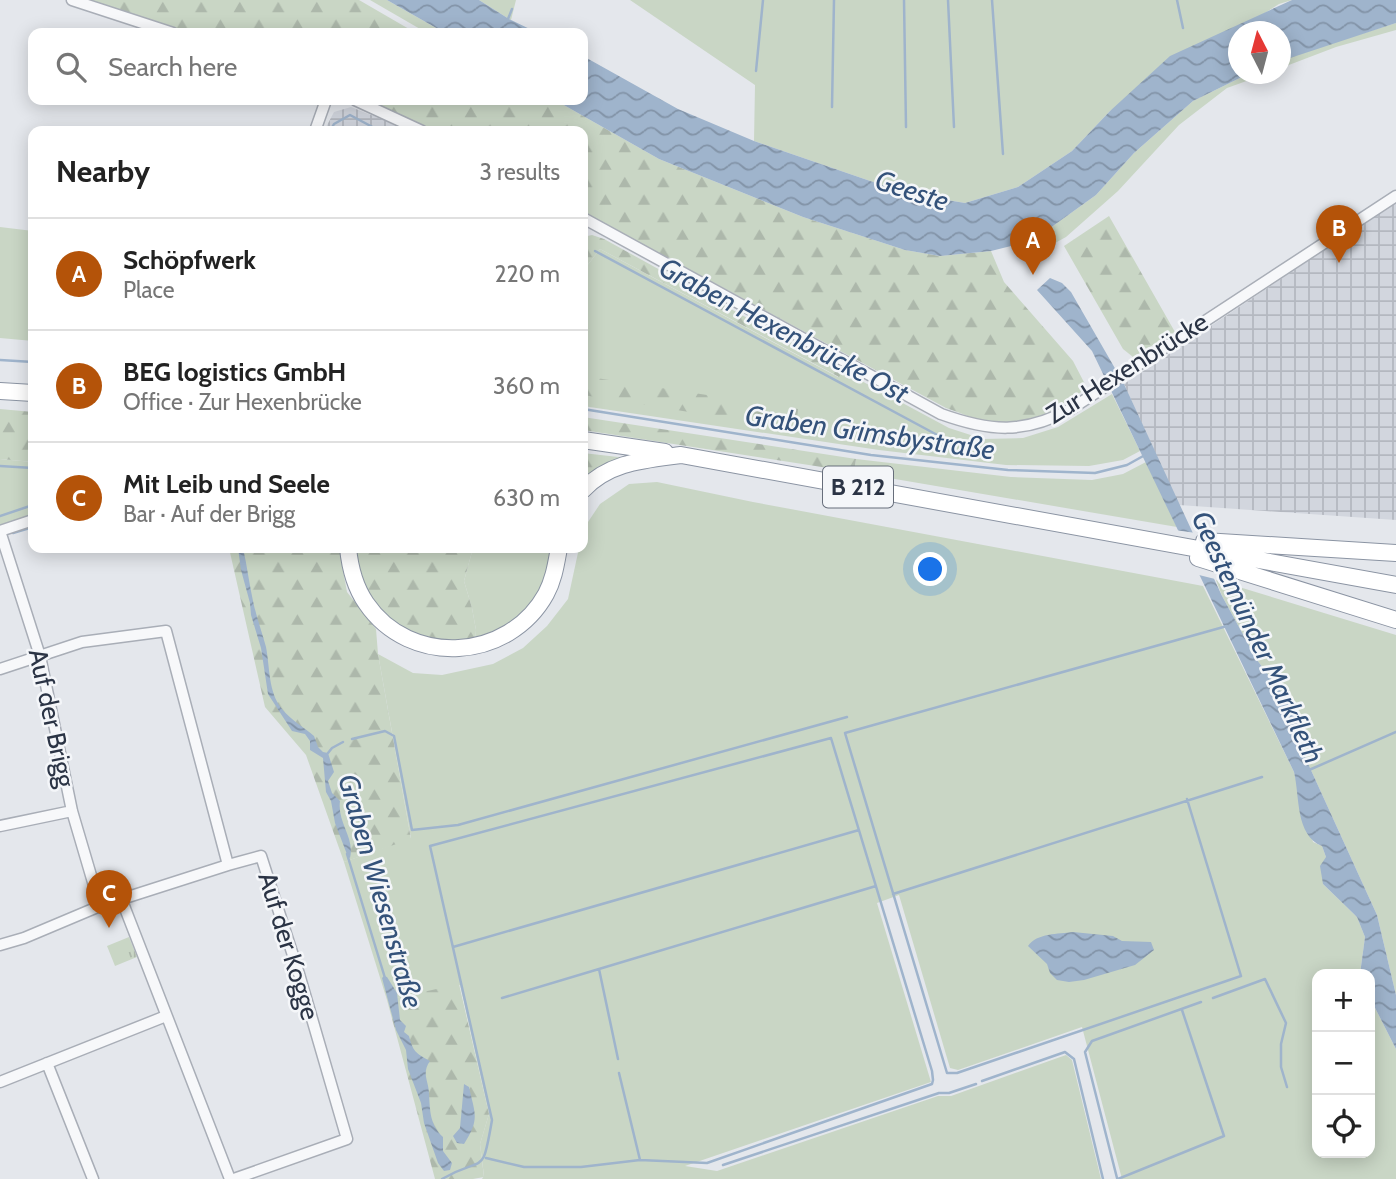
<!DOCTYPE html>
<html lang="en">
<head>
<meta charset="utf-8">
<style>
	:root { --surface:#fff; --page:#f6f6f6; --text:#222; --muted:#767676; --line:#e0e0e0; --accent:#b45309 }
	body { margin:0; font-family:Cabin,sans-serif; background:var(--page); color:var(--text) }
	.controls { position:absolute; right:21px; bottom:21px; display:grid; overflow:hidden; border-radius:14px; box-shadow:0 4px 18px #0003 }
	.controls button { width:63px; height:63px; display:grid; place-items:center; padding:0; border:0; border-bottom:2px solid var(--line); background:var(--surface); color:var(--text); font:35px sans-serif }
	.compass { position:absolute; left:1228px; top:21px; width:63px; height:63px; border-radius:50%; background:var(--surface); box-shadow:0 4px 18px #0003; rotate:354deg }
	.you { position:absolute; left:931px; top:570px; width:24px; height:24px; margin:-18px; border:5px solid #fff; border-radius:50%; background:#1a73e8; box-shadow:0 0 0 10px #1a73e833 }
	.badge { display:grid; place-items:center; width:46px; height:46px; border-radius:50%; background:var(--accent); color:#fff; font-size:23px; font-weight:700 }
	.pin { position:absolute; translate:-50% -58px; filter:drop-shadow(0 2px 4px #0008) }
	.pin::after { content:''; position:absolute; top:37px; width:24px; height:21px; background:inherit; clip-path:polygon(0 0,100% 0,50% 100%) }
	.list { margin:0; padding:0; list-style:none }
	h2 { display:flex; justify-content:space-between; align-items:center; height:91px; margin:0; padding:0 28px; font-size:30px }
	h2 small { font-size:23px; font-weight:400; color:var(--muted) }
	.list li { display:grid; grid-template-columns:46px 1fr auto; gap:21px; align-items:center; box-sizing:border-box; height:112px; padding:0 28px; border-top:2px solid var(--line) }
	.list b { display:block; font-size:26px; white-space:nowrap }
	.list p { margin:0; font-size:23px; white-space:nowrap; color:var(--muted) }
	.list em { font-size:23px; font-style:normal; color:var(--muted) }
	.icon { flex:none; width:38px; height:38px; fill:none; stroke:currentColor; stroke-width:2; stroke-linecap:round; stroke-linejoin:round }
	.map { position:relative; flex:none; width:1396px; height:1179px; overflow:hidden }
	.search { position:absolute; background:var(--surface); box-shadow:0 4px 18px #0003; left:28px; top:28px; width:560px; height:77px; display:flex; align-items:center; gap:18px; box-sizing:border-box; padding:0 24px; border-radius:14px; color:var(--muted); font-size:26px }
	.panel { position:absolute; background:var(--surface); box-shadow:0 4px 18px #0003; left:28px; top:126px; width:560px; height:427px; border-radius:14px }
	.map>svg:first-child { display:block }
</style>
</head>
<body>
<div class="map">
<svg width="1396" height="1179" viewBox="0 0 1396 1179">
	<defs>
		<pattern id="industrial-grid" width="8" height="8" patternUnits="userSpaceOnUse" patternTransform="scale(1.75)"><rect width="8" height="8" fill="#d2d6de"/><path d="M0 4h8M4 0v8" fill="none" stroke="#b4b8c0"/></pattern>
		<pattern id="forest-firs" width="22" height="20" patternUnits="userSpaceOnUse" patternTransform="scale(1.75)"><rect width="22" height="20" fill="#c9d6c5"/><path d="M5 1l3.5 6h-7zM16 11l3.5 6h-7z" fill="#adb8ab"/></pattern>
		<pattern id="park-tufts" width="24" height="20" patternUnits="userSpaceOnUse" patternTransform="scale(1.75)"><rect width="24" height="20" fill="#c9d6c5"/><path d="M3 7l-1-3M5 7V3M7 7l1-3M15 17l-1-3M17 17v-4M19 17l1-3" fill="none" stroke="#adb8ab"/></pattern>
		<pattern id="water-waves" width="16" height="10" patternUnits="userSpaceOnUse" patternTransform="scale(1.75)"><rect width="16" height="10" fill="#9fb4cc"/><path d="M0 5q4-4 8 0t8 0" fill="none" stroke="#8293a7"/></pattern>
	</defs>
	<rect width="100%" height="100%" fill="#e4e7ec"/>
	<path fill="url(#industrial-grid)" d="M351,107L386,121L405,131H324L334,112Z
		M1396,202V520L1179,505L1124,384Z"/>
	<path fill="#c9d6c5" d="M370,0H387L445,33H427Z
		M479,0H516L511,20L509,19Z
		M630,0H1292L1279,4L1110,111L1072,151L1018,187L965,203L905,193L754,141L755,85Z
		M1396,23V30L1336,47L1281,68L1280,61L1294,55Z
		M1248,74H1266L1227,88L1179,125L1118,191L1066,237L1044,249L1023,251L1019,242L1046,231L1096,195L1134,153L1193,101Z
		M0,227L33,231V341L0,338Z
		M600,249L838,377L843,371L949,428L983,439L1023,438L1058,427L1112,394L1140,451L1123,460L1089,466L1006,465L879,450L583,406V271Z
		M0,459L33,462V516L0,526Z
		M856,459L1011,477L1092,480L1123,474L1146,462L1177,527L854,472Z
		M657,482L753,502L1203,586L1294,772L1313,842L1322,846L1326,857L1323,884L1357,917L1365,937L1360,974H1317V1153H1370V998L1396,1049V1179H1122L1082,1027L958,1070L950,1068L899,895L877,903L931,1082L685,1166L717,1171L938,1096H951L1066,1055L1072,1060L1101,1179H482L484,1176L480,1144L489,1114L460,985L387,1000L344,862L411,838L378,654L413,673L442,675L493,664L523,648L547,626L568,599L579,548H583L584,528L600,504L629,484Z
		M473,548H552C539,607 533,619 475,642L476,630L472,608L464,581Z
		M1216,580L1396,635V995L1377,915L1300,746L1299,725L1295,710L1257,660L1222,596Z"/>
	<path fill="url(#forest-firs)" d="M89,0H359L416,33H191Z
		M369,100H555L659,159L803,217L905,250L940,256L991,251L1004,282L1073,361L1087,388C1061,406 1026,430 992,424C977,420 961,413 946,408L583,212V131H434Z
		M1109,216L1175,332L1133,357L1123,349L1064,246Z
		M592,235L604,239L843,371L839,377L600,249L583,271V237Z
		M583,376L798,409L796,429L583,395Z
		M0,409L33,412V462L0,459Z
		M583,417L856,459L854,472L583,430Z
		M583,453L627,458L583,481Z
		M229,548H339L347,592L376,629L378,654L411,839L344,862L306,755L265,707Z
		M352,548H473L464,581L472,608L476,630L475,642L437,643L391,623L371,602L358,575Z
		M459,984L489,1114L480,1144L484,1177L473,1179H435L387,1000Z"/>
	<path fill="url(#park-tufts)" d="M129,937L137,957L115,966L107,946Z"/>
	<path fill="url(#water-waves)" d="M387,0H479L509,19L538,33H445Z
		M1292,0H1396V23L1281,61L1280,32H1238V74H1248L1193,101L1134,153L1096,195L1046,231L1019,241L1023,251L1016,252L1011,246L991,251L940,256L905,250L803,217L659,159L555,100H583V56L678,109L754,141L905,193L965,203L1018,187L1072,151L1110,111L1170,56Z
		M1050,278L1062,283L1071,292L1124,384L1222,596L1257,660L1295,710L1299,725L1300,746L1377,915L1396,995V1049L1370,998V974H1360L1365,937L1357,917L1323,884L1320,866L1326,857L1322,846C1295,835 1300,797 1294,772L1092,351L1037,290Z
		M238,548H243C247,565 249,583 253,601C256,616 262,632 266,647C270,667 268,692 282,709C292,721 304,727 314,736L318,747L323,752L328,753L334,772L328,781L332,793L340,801C337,823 355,837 350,858L348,857L335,823L331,801L326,792L323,758L310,750V741L305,734L292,731L268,694L261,648L251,615L250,603L241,570Z
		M1073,932L1113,936L1122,941L1151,942L1154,950L1135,965L1084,980L1069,982L1057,980L1050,973L1047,964L1028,946C1037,933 1058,934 1073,932Z
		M384,976L387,977L397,993L400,1020L406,1026L404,1032L409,1036C413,1051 415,1053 430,1061C421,1074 429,1081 429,1094C430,1111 430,1125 443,1137V1151L452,1163L450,1170L444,1171L438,1163L424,1123L421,1103L408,1069L406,1050L396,1030L382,978Z
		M464,1084L469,1087C475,1114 480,1119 464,1144L457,1143L453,1136L460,1128Z"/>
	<path fill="#e4e7ec" d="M1175,530L1196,533L1219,580L1195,574Z"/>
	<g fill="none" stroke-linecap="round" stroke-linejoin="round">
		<path stroke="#9fb4cc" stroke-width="2.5" d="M904,0L906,127
			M948,0L954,127
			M992,0L1003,154
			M1177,0L1183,28
			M508,19L512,9
			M756,71L763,0
			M832,107L834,0
			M330,131L334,124L350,115L380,131
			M595,251L954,444
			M0,360L33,362
			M583,409L871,455L1008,470L1095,473L1127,465L1145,455
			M0,466L33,468
			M0,516L33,505
			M13,533L33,527
			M352,739L385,731L394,736L412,830L458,825L847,717
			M328,753L332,748L343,742
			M1309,770L1396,732
			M1187,799L1241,976L957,1073H947L845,733L1227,626
			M347,854L385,978
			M893,894L1262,777
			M453,947L859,830
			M599,969L876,886
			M502,998L599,969L618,1059
			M1213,998L1265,979L1286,1023L1281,1044V1067L1287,1087
			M619,1073L640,1160
			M982,1081L1065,1052L1074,1059L1103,1179
			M723,1165L939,1093H949L976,1084
			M1117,1178L1085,1052L1092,1041L1201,1002
			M442,1179C485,1154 482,1179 492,1120L430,846L831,738L932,1071L933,1080L932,1084L707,1163L640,1160L581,1167H524L486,1158
			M1118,1179L1224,1136L1182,1010"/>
		<g stroke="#a9aeb7" stroke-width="13">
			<path id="minor" d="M72,0L173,33
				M355,100L422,131
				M315,131L326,100
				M583,218L941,414C991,432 1024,434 1071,409L1396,196
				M0,531L40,656L72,811L100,906
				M0,531L33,520
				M0,669L82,642L166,631L228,865L261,856L299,974L347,1139L234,1179
				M0,826L72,811
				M121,898L230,1179
				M0,945L24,938L100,906L228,865
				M47,1063L93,1179
				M0,1082L166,1016"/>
		</g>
		<g stroke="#8b94a3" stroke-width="18">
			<path id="highway" d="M0,391L33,393
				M583,440L665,452
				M583,490C609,462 644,460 681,455L1396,585
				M1204,541L1396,553
				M348,548C350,568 355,587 366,603C410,668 509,661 546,594C554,579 556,564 559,548
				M1198,558L1396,620"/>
		</g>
		<use href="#minor" stroke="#f7f8fa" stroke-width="10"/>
		<use href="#highway" stroke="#fff" stroke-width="16"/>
	</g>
	<g text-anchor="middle" stroke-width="5" stroke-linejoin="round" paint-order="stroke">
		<rect fill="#f4f6f9" stroke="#676e7b" stroke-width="2" x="823" y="466.5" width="70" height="41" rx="5"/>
		<g font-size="24" font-weight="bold" fill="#2b3445">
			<text x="858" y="495">B 212</text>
		</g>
		<g font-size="26" fill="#2b3445" stroke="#f4f6f9">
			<text transform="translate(1127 368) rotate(-32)" y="9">Zur Hexenbrücke</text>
			<text transform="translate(52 718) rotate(78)" y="9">Auf der Brigg</text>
			<text transform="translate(289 946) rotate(73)" y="9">Auf der Kogge</text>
		</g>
		<g font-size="28" font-style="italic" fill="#34527a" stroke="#f4f6f9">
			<text transform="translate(912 190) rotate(18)" y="10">Geeste</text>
			<text transform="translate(784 330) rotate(28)" y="10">Graben Hexenbrücke Ost</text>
			<text transform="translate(870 432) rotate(8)" y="10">Graben Grimsbystraße</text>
			<text transform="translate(1258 637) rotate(65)" y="10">Geestemünder Markfleth</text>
			<text transform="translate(381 891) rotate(74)" y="10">Graben Wiesenstraße</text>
		</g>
	</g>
</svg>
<div class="controls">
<button>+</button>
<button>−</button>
<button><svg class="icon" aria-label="locate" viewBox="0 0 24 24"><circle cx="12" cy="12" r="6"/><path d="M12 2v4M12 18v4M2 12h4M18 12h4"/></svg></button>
</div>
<svg class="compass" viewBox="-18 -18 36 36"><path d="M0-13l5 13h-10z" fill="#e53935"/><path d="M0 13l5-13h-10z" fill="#767676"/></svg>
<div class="you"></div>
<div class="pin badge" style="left:1033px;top:275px">A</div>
<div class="pin badge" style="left:1339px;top:263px">B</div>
<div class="pin badge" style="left:109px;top:928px">C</div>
<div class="search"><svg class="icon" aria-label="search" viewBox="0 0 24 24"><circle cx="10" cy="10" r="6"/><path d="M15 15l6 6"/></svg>Search here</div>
<section class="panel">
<h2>Nearby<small>3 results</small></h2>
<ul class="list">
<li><span class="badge">A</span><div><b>Schöpfwerk</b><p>Place</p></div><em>220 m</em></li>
<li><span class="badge">B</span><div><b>BEG logistics GmbH</b><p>Office · Zur Hexenbrücke</p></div><em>360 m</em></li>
<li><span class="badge">C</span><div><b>Mit Leib und Seele</b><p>Bar · Auf der Brigg</p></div><em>630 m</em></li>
</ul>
</section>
</div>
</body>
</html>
